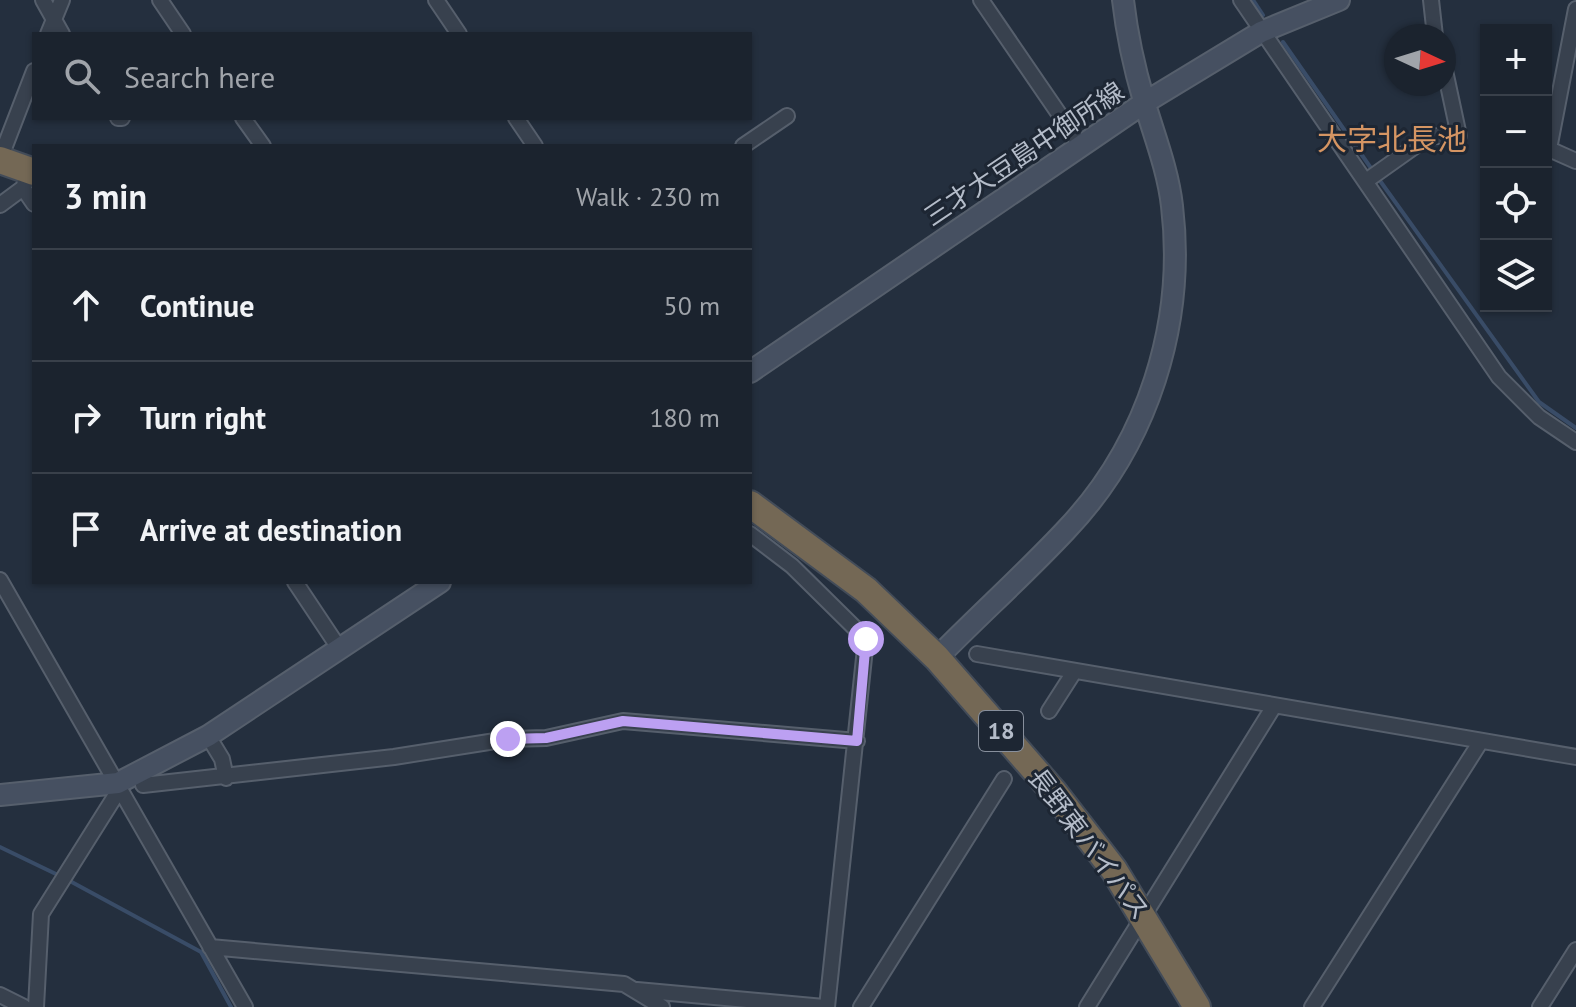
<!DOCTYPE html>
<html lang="en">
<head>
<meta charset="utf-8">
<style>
	:root { --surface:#1b232e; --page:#242b36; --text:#f1f3f6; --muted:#a0a4aa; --line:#39404a }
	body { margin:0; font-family:"PT Sans","Noto Sans JP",sans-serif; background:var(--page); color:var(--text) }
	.controls { position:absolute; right:24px; top:24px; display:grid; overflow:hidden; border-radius:0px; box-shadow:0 2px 6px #0004 }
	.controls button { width:72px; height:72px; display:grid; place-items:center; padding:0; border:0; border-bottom:2px solid var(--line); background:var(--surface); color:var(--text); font:40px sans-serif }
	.compass { position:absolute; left:1384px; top:24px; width:72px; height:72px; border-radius:50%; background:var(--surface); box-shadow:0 2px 6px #0004; rotate:94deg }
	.stop { position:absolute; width:24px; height:24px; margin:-18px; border:6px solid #bca0f2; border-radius:50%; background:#fff }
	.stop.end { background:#bca0f2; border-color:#fff; box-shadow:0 2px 8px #0008 }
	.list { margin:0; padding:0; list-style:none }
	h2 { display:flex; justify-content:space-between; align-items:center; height:104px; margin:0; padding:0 32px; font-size:34px }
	h2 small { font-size:26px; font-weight:400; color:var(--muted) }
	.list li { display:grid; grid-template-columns:52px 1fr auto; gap:24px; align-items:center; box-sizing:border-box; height:112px; padding:0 32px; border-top:2px solid var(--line) }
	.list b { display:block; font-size:30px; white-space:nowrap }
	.list em { font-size:26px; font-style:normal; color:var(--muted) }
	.icon { flex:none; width:44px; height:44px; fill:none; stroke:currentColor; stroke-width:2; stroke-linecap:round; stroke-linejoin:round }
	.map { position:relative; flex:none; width:1576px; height:1007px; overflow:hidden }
	.search { position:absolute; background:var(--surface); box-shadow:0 2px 6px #0004; left:32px; top:32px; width:720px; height:88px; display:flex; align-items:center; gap:20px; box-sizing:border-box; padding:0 28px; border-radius:0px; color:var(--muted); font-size:30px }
	.panel { position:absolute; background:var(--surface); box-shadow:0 2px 6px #0004; left:32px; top:144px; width:720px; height:440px; border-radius:0px }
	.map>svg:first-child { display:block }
</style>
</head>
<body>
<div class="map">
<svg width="1576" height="1007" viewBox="0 0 1576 1007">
	<rect width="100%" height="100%" fill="#242f3e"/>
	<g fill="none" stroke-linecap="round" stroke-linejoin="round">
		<path stroke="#394c67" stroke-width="4" d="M1253,0L1263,15
			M1283,42L1373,171
			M1378,178L1539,402L1576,428
			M0,847L58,875
			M68,880L201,952L231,1007"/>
		<g stroke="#565f6c" stroke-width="18">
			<path id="street" d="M43,0L62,34
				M160,0L183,34
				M436,0L459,34
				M981,0L1081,146
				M1241,0L1499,377L1539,417L1576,442
				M1431,0L1435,36
				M1576,9L1549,149L1576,161
				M48,34L62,0
				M1444,66L1459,136
				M118,118H122
				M243,118L263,146
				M516,118L535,146
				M743,146L787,116
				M0,159L34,71
				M1366,181L1414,147L1421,137L1456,135
				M23,188L34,204
				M0,205L23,188L30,170
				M750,534L792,566L866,639L827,1007
				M0,580L245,1007
				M295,582L339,648
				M977,654L1576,757
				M1049,711L1074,672
				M208,736L222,759L226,778
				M143,785L394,757L508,739L546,738L623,721L857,741
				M210,947L624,984L662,1007
				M637,990L824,1007
				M0,995L24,1007
				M36,1007L41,914L114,798
				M861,1007L1004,779
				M1087,1007L1274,706
				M1312,1007L1481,741
				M1540,1007L1576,950"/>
		</g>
		<g stroke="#565f6c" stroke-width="24">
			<path id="secondary" d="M750,372L1144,103L1261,32L1339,0
				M937,658C979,615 1025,574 1066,530C1148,444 1186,323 1172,206C1168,170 1154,135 1144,101C1134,67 1127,35 1123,0
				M0,795L118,783L208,736L440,582"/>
		</g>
		<g stroke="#434c59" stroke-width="30">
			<path id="highway" d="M0,160L34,172
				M750,504L866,590L937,658L1053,791L1114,870L1197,1007"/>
		</g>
		<use href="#street" stroke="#38414e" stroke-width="14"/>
		<use href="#secondary" stroke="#465061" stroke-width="20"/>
		<use href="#highway" stroke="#746855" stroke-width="26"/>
	</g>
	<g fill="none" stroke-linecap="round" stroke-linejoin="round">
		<path stroke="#bca0f2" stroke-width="10" d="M508,739L546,738L623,721L857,741L866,639"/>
	</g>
	<g text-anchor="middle" stroke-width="6" stroke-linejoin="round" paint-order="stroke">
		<rect fill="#1d2633" stroke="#878f9c" stroke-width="2" x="979" y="711" width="44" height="40" rx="6"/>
		<g font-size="24" font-weight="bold" fill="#b4bcc9">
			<text x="1001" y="739">18</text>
		</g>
		<g font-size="26" fill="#b4bcc9" stroke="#1d2633">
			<text transform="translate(1024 154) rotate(-34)" y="9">三才大豆島中御所線</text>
			<text transform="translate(1089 844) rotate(53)" y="9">長野東バイパス</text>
		</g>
		<g font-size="30" fill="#d59563" stroke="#1d2633">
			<text x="1392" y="150">大字北長池</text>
		</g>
	</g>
</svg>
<div class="controls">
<button>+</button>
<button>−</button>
<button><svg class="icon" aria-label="locate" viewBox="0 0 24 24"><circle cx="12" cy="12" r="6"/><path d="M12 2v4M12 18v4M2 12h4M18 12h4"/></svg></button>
<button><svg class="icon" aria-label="layers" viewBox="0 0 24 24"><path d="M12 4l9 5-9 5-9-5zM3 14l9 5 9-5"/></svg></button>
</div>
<svg class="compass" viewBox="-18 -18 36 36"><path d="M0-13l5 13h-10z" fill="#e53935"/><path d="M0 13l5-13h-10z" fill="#a0a4aa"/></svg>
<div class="stop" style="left:866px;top:639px"></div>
<div class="stop end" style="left:508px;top:739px"></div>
<div class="search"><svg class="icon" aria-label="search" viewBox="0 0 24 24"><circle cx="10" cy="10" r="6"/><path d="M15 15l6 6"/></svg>Search here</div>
<section class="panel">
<h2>3 min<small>Walk · 230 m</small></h2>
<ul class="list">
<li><svg class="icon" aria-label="ahead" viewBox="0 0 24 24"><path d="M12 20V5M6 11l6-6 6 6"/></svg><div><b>Continue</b></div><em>50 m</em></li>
<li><svg class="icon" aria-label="right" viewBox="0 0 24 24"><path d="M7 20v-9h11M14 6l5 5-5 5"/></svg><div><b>Turn right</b></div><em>180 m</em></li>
<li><svg class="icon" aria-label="arrive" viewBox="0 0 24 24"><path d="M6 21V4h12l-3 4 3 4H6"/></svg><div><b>Arrive at destination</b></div></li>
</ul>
</section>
</div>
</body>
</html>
